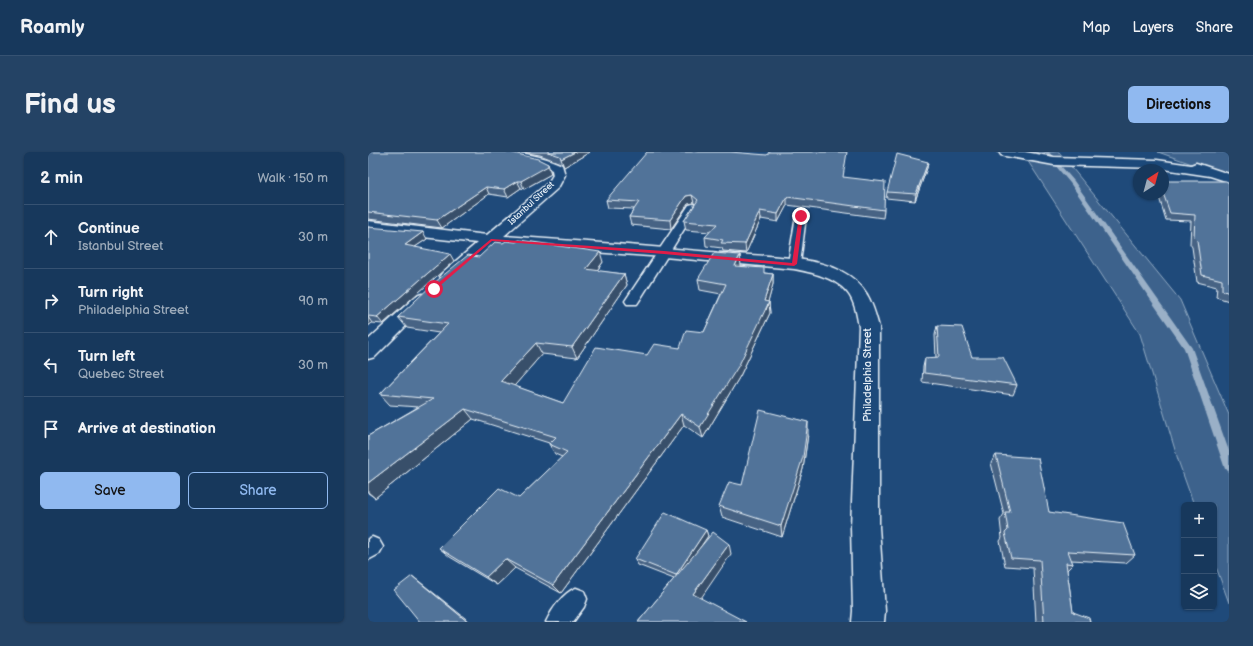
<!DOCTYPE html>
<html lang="en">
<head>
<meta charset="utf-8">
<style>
	:root { --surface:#17385c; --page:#244365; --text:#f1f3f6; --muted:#9eacbb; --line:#365272; --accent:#90b9f0 }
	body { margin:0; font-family:"Balsamiq Sans",sans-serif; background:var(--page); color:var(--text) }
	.controls { position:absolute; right:12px; bottom:12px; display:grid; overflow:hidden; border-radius:6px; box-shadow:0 1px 3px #0004 }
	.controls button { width:36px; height:36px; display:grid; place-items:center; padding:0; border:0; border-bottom:1px solid var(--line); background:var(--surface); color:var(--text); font:20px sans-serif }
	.compass { position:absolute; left:765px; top:12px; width:36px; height:36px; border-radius:50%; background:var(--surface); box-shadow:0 1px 3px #0004; rotate:36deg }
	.stop { position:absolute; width:12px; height:12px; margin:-9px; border:3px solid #e11d48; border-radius:50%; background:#fff }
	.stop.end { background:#e11d48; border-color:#fff; box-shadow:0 1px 4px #0008 }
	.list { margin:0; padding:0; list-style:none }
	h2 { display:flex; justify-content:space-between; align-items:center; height:52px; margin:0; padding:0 16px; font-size:17px }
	h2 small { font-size:13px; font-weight:400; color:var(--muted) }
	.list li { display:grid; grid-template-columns:26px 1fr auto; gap:12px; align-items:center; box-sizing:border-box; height:64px; padding:0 16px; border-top:1px solid var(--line) }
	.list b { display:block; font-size:15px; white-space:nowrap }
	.list p { margin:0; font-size:13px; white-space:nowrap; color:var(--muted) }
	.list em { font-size:13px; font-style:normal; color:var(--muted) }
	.actions { display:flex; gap:8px; padding:12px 16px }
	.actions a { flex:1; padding:9px 0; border:1px solid var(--accent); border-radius:6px; text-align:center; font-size:14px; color:var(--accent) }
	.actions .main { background:var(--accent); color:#111 }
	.icon { flex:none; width:22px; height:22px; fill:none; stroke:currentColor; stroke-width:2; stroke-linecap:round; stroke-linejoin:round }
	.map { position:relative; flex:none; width:861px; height:470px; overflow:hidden; border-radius:6px }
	header { display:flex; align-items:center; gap:24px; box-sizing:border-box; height:56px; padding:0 20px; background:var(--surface); border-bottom:1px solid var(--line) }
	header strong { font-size:19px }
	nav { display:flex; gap:22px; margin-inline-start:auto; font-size:14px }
	.intro { display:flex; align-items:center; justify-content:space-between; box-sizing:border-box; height:96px; padding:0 24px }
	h1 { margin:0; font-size:28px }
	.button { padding:10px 18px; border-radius:6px; background:var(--accent); color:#111; font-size:14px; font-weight:700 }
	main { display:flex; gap:24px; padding:0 24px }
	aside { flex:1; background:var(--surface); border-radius:6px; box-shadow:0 1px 3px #0004 }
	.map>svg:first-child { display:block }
</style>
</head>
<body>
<header>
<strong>Roamly</strong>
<nav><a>Map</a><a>Layers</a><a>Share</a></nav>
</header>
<div class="intro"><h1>Find us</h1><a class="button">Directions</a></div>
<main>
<aside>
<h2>2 min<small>Walk · 150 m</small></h2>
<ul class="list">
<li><svg class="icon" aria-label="ahead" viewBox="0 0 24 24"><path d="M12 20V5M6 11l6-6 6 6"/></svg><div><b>Continue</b><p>Istanbul Street</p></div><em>30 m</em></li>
<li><svg class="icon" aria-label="right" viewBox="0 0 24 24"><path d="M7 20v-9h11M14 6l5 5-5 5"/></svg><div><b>Turn right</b><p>Philadelphia Street</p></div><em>90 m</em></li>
<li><svg class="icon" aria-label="left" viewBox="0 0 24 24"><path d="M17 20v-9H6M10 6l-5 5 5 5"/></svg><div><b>Turn left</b><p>Quebec Street</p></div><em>30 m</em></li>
<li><svg class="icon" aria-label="arrive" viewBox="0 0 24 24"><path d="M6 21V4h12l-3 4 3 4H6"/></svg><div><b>Arrive at destination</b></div></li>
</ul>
<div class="actions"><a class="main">Save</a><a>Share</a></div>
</aside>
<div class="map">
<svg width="861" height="470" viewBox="0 0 861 470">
	<rect width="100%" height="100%" fill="#1f4a7a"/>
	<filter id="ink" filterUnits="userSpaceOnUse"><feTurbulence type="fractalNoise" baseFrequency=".025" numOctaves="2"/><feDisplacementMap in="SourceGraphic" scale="8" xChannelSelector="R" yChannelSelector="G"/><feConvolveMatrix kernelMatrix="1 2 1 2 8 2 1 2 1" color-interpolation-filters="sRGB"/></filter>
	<g filter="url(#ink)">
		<path fill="#3c628c" stroke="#92aac2" d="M654,0H691L812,148L861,263V451L846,409V353H826L811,311L772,182Z
			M790,0H861V25Z"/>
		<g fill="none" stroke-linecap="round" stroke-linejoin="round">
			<path fill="#9ab0c7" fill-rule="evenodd" d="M676,0H681L706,29L824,196L861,299V318L857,317L856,314L816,196L702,31Z"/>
			<g stroke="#e8f1f8" stroke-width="3">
				<path id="lane" d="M325,52L330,55L271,149L269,152H259L257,149L321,53Z
					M433,61L438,64L432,112L430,115H422L420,112L428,64Z
					M4,385L11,388L15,395L11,402L0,408V387Z
					M208,436L216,439L219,447L216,455L205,470H178C184,457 195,441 208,436Z"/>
			</g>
			<g stroke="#e8f1f8" stroke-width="3">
				<path id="street" d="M132,0C154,0 174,4 194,13L197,23L190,36L136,84C212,89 289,95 366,102C398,104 445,105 473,119C498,132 504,149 511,175V375L517,459L516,470H484L485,459L483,375L491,175C489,164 487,149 479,140C468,126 443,120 426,117L296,105L126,93L87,128L81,129L75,128L72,124L75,120L109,91L0,79V69L119,83L180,31L185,23L184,18L173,13L134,3Z
					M631,0H657L686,5L789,8L823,13L828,11L861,22V30L842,24L789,16L686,13L637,4L633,3Z
					M54,142L60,144L63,148L60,152L7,205L0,207V188L48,144Z"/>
			</g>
			<use href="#lane" fill="#1f4a7a" fill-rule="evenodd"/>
			<use href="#street" fill="#1f4a7a" fill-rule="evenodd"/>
		</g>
		<path fill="#466384" stroke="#e8f1f8" d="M0,0L180,12L183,22L156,37L153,36L140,45L121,42L74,76L0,67Z
			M152,0H222L196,15L195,12L172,3Z
			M560,10L559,16L547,49L518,46L519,40Z
			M475,25L516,58L515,66L419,53L410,70L393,67L378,101L355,99L354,96L338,94L337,85L342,80L318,78L316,69L327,52L326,51L320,52L303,77L263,73L261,65L266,57L240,56L238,48Z
			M861,31V149L848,145L849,135L829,130L824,95L822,92L823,69L798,68L790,42H795Z
			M0,75L59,87L47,95L86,109L15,172L4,171L0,174Z
			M372,103V114L396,121L405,122V132L400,150H401L402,161L372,224L335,286L316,273L193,441L147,416L129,433L82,405L71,396L151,346L194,305L187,302L181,292V291L105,267L7,346L0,341V284L50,255L22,253L12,242L71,181L39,176L30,165L111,105L235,110L229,119L256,122L259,133L209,206L174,202L146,234L195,251L279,203L312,196L336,180L353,142L332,138L330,127Z
			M569,174L604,205L649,233L645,243L554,230L555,215L557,206H568L567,183Z
			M440,282L435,317L414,385L354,365L351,354L374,333Z
			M628,303L681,360L767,403L758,411L703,408L705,412L699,418L705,460L722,470H668L665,416L637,414L632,389L634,386L632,368L636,362L623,311Z
			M338,378L340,384L334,392L363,402L270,470L306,427L270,413L267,407Z"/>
		<path fill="#39506b" stroke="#e8f1f8" d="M207,0H222L196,15L193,7Z
			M560,10L559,16L547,49L548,42Z
			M180,12L183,22L156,37L153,29Z
			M149,29L153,36L140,45L136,37Z
			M118,35L121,42L74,76L69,68Z
			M324,43L326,51L320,52L303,77L302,68L318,44Z
			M419,45V53L410,70V62Z
			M392,59L393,67L378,101L377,92Z
			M55,80L59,87L41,99L37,93Z
			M232,100L235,110L222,128L218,117Z
			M82,102L86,109L15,172L9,165Z
			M372,103L373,114L368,125L367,114Z
			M256,122L259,133L209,206L204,195Z
			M405,122V132L398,158L401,150L402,161L372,224L335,286L332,275L396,149Z
			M0,165L4,171L0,174Z
			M168,191L174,202L141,240L133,229Z
			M97,257L105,267L7,346L0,340V331Z
			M313,262L316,273L193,441L185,433Z
			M440,270V282L435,317L414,385L413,374Z
			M338,378L340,384L310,428L308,423Z
			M361,392L363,402L329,452L325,442Z
			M137,407L147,416L129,433L118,425Z
			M44,424L52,430L102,470H100Z"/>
		<path fill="#517399" stroke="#e8f1f8" d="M0,0H141L170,7L180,12V14L153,29H149L136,37L118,35L69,68L0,60Z
			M180,0H207L193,7L192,4Z
			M279,0H362L399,3L401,0H479L475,25L517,30L516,58L419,45L410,62L392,59L377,92L353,91L355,88L337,85L349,72L316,69L330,48L324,43L318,44L302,68L261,65L271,50L238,48Z
			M529,2L560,10L548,42L519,40Z
			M795,29H858L861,31V141L854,138V128L834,123L829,88L826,85L827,63L802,61L795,41Z
			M0,75L55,80L37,93L82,102L9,165L0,164Z
			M151,88L232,100L218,117L256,122L204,195L168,191L133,229L195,251L228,195L279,203L286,192L312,196L318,178L336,180L358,132L330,127L346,101L372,103L367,114L396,116V121L405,122L396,149L401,150L371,213L332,275L313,262L185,433L137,407L118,425L71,396L131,336L151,346L199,300L181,292L188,285L97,257L0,331V284L65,247L12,242L80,172L30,165L66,131L100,103L111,105L127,90L135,91L138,89L148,90Z
			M569,174L594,175L604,205H635L649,233L556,221L557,206L571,205Z
			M392,258L440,270L435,305L413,374L351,354L361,330L374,333Z
			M628,303L670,306L681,360L755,371L767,403L700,399L705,412L698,411L705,460L721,466L722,470H676L672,408L643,406L637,381L640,378L637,360H642Z
			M297,360L338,378L308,423L267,407Z
			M345,380L361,392L325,442L378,470H270Z
			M44,424L100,470H52L26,438Z"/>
	</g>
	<path fill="#e11d48" d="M433,63L435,64L429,112L426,114L296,102L124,89L67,138L63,137L123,87L296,99L424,111L431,64Z"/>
	<g text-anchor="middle" stroke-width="3" stroke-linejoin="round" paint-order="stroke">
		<g font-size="9" fill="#e8f1f8" stroke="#1f4a7a">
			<text transform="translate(163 51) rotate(-43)" y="3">Istanbul Street</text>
		</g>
		<g font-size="11" fill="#e8f1f8" stroke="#1f4a7a">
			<text transform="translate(499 223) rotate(-90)" y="4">Philadelphia Street</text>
		</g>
	</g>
</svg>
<div class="controls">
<button>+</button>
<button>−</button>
<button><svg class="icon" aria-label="layers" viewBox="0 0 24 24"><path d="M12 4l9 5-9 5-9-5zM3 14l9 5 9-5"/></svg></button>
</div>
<svg class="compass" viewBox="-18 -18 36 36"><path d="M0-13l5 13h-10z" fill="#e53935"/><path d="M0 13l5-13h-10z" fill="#9eacbb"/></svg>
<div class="stop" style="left:66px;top:137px"></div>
<div class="stop end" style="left:433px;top:64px"></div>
</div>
</main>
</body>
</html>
